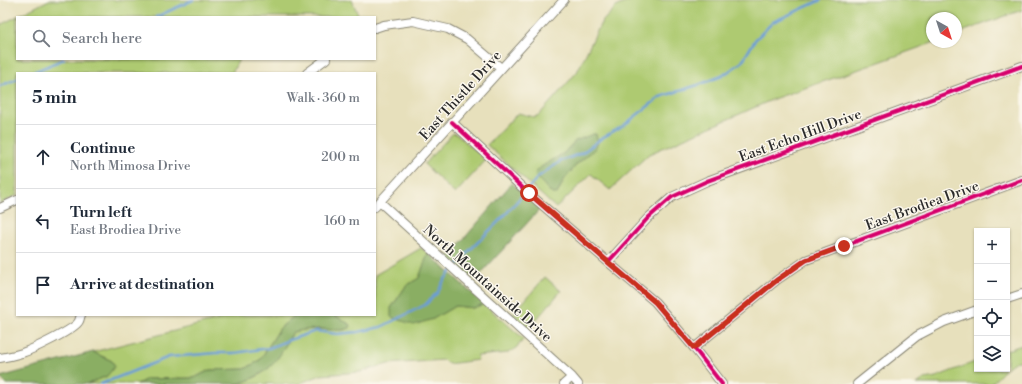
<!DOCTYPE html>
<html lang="en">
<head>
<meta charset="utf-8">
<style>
	:root { --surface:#fff; --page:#f6f6f7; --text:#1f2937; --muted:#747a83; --line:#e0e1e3 }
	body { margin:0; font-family:"Libre Bodoni",serif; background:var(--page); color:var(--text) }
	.controls { position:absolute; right:12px; bottom:12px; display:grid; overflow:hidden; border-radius:0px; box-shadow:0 1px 3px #0004 }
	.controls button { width:36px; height:36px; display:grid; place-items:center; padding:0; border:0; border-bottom:1px solid var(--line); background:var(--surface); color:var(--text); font:20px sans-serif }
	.compass { position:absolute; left:926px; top:12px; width:36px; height:36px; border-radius:50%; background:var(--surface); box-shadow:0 1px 3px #0004; rotate:141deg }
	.stop { position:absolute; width:12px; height:12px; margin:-9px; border:3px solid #c8321e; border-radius:50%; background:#fff }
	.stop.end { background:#c8321e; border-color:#fff; box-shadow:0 1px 4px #0008 }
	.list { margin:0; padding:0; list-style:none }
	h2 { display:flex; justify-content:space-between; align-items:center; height:52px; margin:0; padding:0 16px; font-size:17px }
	h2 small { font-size:13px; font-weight:400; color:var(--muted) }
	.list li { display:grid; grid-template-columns:26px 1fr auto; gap:12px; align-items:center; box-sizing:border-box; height:64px; padding:0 16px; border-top:1px solid var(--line) }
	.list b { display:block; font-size:15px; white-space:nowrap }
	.list p { margin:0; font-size:13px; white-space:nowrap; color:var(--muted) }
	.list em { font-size:13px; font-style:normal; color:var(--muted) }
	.icon { flex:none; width:22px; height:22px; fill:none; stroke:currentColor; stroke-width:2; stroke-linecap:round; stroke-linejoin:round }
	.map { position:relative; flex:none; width:1022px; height:384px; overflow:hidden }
	.search { position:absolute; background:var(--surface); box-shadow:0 1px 3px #0004; left:16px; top:16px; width:360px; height:44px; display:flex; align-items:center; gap:10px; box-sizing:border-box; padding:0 14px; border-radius:0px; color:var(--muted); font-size:15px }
	.panel { position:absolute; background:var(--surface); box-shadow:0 1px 3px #0004; left:16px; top:72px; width:360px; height:244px; border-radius:0px }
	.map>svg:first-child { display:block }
</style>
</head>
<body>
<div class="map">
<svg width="1022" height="384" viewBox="0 0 1022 384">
	<rect width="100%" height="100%" fill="#fbf7ec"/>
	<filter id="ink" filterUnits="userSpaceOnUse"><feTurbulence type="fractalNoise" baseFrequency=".025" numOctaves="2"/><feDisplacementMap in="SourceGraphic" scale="8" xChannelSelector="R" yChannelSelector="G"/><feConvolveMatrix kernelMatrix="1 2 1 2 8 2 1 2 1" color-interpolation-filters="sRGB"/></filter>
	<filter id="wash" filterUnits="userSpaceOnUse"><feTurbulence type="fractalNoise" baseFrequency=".012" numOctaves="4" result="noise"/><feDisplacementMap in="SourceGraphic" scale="16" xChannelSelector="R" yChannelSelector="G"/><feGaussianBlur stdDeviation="0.9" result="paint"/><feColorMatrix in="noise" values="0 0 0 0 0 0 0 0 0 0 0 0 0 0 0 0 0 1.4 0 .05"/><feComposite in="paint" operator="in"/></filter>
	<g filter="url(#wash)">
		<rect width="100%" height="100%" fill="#e7e0bc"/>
		<path fill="#aeca71" stroke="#6c7a4e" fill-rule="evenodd" d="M49,0H352L359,17H17V59H239L232,73H17V195L0,204V25Z
			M633,0H1022V10L956,34V18H932V42H935L857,70L776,98L649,154L610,190L591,174L556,208L487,145L518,113L534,117L539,115L577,72L601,23L617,6ZM575,141L595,149L577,164L564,180L557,194L541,167L564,153Z
			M453,133L458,135L486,160L455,194L424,164Z
			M421,248L428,253L419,278L406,286L391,308L433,319L455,306L473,308L484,304L524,339L516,348L508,353L477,356L478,360L448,364L444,360L388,364L360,372L321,375L298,384H236C250,381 265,374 274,362C282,353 287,342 293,332C310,328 327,329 344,330L351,325L334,315H375V275Z
			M545,277L561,291L529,328L513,314Z
			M236,315H302L293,317L280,328L260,360L245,369L210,370L194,378L147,379L137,384H87L107,376L112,361L93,352Z
			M1022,345V361C1016,360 1011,364 1007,368V350Z
			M977,361V369H1006L991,384H917L924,379L936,377Z"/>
		<path fill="#8aae63" stroke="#5a6c47" d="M593,134H596L598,143L595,149L577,164L564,180L557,194H552L535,175L536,172L541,167L564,153L575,141Z
			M512,183L540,209L475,280L449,256Z
			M428,253L484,304L473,308L455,306L433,319L414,325L391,317V308L406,286L419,278Z
			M302,315H334L351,325L350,328C340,332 329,329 319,329C310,329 302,330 293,332C287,342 282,353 275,362C265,373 250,381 236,384H137L147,379L194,378L210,370L245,369L260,360L280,328L293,317Z
			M93,352L112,361L115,366L107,376L87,384H6L0,377Z"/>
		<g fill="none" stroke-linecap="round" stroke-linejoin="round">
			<path stroke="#6b9dd6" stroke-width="2.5" d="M156,17L193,0
				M31,73L64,59
				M0,86L17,79
				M101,384L169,357L216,353H235L269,348L289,340L316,331L337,334L358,332L381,327L425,305L438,292L444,280L470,250L505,215L538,177L561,161L582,153L602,138L623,126L660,97L698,85L722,76L742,62L755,40L773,22L821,0"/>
		</g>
	</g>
	<g filter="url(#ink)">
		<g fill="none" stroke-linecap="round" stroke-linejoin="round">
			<g stroke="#898674" stroke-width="10">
				<path id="minor" d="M375,28L384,25L413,21L448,29L467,39L501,68
					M307,73L326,59
					M452,122L526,191L608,262L655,302L694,348L722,384
					M380,202L572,377L578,384
					M375,207L564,0
					M0,208L17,200
					M608,262L648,218L672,197L707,181L1022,66
					M1007,299L1022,294
					M694,348L777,280L806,260L1022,180
					M0,358C7,357 15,355 22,353C31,350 76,329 79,321C80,319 80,317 81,315
					M564,384L572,377
					M857,384L917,336L944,322L977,310"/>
			</g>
			<use href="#minor" stroke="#fff" stroke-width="8"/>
			<g stroke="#fbf7ec" stroke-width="6">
				<path id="cycleway" d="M452,122L526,191L608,262L655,302L694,348L722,384
					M608,262L648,218L672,197L707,181L1022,66
					M694,348L777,280L806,260L1022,180"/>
			</g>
			<use href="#cycleway" stroke="#d6006c" stroke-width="4"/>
		</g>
	</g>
	<g fill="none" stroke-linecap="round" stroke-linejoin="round" filter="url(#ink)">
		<path stroke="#c8321e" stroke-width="5" d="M529,193L608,262L655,302L694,348L777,280L806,260L844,246"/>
	</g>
	<g text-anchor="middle" stroke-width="3" stroke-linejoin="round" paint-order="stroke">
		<g font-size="14" fill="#2b2b2b" stroke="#fbf7ec">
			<text transform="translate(460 95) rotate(-48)" y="5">East Thistle Drive</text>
			<text transform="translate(800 135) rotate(-20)" y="5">East Echo Hill Drive</text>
			<text transform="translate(922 205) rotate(-20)" y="5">East Brodiea Drive</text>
			<text transform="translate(488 283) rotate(42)" y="5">North Mountainside Drive</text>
		</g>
	</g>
</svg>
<div class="controls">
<button>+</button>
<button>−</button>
<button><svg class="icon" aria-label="locate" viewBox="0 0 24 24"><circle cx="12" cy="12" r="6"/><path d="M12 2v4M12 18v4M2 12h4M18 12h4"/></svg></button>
<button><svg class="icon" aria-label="layers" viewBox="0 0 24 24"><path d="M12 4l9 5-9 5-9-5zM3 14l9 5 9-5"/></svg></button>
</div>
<svg class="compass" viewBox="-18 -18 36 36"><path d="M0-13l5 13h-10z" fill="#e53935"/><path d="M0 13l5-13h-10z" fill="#747a83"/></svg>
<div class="stop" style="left:529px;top:193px"></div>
<div class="stop end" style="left:844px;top:246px"></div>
<div class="search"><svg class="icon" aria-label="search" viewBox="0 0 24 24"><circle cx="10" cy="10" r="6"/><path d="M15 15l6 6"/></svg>Search here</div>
<section class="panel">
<h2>5 min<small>Walk · 360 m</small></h2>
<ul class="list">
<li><svg class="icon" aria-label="ahead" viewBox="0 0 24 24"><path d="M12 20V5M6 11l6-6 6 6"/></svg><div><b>Continue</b><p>North Mimosa Drive</p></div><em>200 m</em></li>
<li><svg class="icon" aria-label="left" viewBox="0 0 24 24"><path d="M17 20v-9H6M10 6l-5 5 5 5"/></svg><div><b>Turn left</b><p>East Brodiea Drive</p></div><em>160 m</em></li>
<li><svg class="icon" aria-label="arrive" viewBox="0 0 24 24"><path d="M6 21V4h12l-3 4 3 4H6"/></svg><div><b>Arrive at destination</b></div></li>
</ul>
</section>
</div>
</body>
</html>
